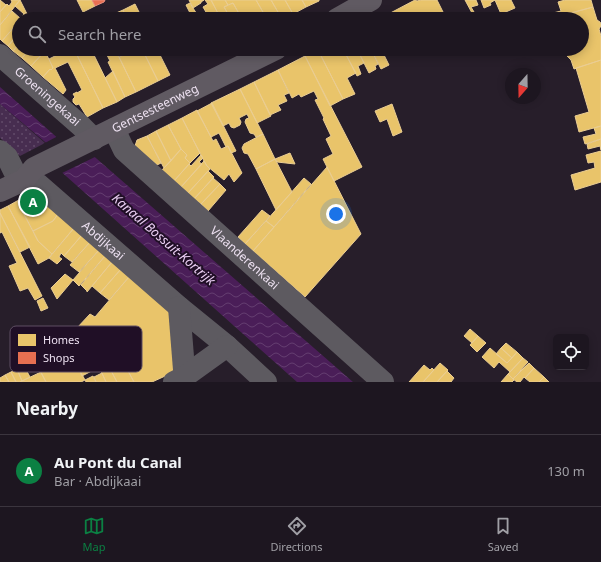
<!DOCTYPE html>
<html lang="en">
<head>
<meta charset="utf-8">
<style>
	:root { --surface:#1d1620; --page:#2a232d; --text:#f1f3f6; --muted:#a09fa5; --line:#3b353e; --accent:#0b8043 }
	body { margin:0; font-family:"Noto Sans",sans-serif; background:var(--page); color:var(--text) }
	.controls { position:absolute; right:12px; bottom:12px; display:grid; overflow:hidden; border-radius:6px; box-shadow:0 2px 10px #0003 }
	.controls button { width:36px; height:36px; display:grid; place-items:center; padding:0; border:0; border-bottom:1px solid var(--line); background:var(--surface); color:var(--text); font:20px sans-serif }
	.compass { position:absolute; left:505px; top:68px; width:36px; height:36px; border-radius:50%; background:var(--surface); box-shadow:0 2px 10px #0003; rotate:200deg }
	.you { position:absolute; left:336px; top:214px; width:14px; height:14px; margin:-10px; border:3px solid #fff; border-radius:50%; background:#1a73e8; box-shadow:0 0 0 6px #1a73e833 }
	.badge { display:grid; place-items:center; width:26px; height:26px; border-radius:50%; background:var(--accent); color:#fff; font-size:13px; font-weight:700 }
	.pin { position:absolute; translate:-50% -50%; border:2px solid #fff; box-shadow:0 1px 4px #0006 }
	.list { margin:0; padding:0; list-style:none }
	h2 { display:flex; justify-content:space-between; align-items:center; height:52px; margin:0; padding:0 16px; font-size:17px }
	h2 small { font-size:13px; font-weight:400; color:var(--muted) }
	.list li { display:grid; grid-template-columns:26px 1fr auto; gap:12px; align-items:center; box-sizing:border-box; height:72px; padding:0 16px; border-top:1px solid var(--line) }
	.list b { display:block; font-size:15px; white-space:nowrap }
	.list p { margin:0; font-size:13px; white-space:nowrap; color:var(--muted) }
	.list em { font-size:13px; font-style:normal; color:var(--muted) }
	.icon { flex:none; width:22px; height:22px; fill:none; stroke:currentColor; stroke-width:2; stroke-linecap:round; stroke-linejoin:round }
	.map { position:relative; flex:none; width:601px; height:382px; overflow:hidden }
	.search { position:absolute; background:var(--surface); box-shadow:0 2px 10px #0003; left:12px; right:12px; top:12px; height:44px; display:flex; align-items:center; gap:10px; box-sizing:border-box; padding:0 14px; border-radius:22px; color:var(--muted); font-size:15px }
	.sheet { height:124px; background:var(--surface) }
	nav { display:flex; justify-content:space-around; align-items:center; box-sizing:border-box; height:56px; border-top:1px solid var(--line); background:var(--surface); font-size:11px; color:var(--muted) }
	nav a { display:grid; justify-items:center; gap:2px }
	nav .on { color:var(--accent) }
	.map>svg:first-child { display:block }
</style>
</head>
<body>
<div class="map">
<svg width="601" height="382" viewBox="0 0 601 382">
	<defs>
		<pattern id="grass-dots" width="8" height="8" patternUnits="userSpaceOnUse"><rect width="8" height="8" fill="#472d50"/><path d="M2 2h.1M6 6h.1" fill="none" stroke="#624b6a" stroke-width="1.8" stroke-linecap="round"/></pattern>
		<pattern id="water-waves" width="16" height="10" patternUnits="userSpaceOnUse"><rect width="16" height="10" fill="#4a1e58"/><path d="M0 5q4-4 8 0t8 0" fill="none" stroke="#643e70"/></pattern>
	</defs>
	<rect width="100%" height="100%" fill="#271e2a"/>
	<path fill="url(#grass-dots)" d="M0,104L45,143L20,156L0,138Z"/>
	<path fill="url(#water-waves)" d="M0,87L79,157L89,152L353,382H297L57,168L51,147L0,104Z"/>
	<path fill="#271e2a" d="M58,136L79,155L90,151L97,156L60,174L55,170L64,162L43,144Z"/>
	<path fill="#e9c46a" stroke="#eacd92" d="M0,0L6,5L0,12Z
		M11,0H20L0,25V12L7,4L9,6L12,2Z
		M20,0L26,12L24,14L15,6Z
		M77,0H92L95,6L83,12Z
		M189,0H204L201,2V3L193,8Z
		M205,0H211L221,19H210L203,7L208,4Z
		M211,0H225L228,5L224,7L231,19H221Z
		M225,0H256L267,19H242L233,3L228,5Z
		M256,0H271L282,19H267Z
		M271,0H285L293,14L282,19Z
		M285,0H302L306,7L293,14Z
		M302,0H319V1L306,7Z
		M415,0L417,1L421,0H437L445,16L438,19H379Z
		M465,0H476L478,5L471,7L474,12L472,13Z
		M481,0H495L490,3L491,5L484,8Z
		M495,0H511L515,8L501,14Z
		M565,0H591L593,7L551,19L549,14L561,11L558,2Z
		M190,3L193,8L200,19H193L186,5Z
		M233,3L242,19H231L224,7Z
		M135,4L140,14L130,19H127L123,10Z
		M593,7L597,20L600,22L601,24V26L599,29L601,36V60L574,69L571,60L566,55L564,52L565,49H582V19H572L570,13Z
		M123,10L127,19H108L107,17Z
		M12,11L21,19H19V21L2,41L0,39V25Z
		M26,12L30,19H21L24,14Z
		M504,13L506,19H497L496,16Z
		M140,14L142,19H130Z
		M16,25L18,27L19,26V33L8,46L2,41Z
		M19,33V44L13,51L8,46Z
		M19,44V49H30L22,58L13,51Z
		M30,49H44L45,51L31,66L22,58Z
		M69,49H74L103,108L87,117L79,104L76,105L73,102V99L75,97L73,94L77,92V93L82,90L68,62L55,68L66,90L63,94L43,77L50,69L51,70L53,68L49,59Z
		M74,49H91L117,102L103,108Z
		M118,49L119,57L136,92L125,97L108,62L110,61L107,55Z
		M138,49H142L158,81L136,92L119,57Z
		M149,49H157L170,75L158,81L145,55L151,51Z
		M207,49H217L218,51L210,55Z
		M320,49H343L356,73L347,78L355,94L343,99L318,50Z
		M343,49H357L364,63L358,66L361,74L357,76Z
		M357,49H371L378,64L375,66L376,69L369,73Z
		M371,49H381L389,65L381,69Z
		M318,50L343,99L330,106L305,56Z
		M45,51L53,68L51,70L50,69L43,77L31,66Z
		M305,56L362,167L334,181L323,159L333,154L326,139L331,136L323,119L324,118L315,100L318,99L314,91L301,97L299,94L292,98L278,70Z
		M601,60V126L579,132L575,116L589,112L576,68Z
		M278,70L289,93L284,95L287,101L278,105L281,110L270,115L254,82Z
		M113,71L125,97L117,102L105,78Z
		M254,82L271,116L257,123L240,89Z
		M240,89L263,134L256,137L254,134L250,133L245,122L246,119L249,118L247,114L239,118L241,122L240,125L234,128L231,127L229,123L223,126L211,103Z
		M212,103L236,151L231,153L228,146L226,147L219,133L211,137L197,111Z
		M392,104L402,132L393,136L387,119L380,122L375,111Z
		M197,110L213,141L216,139L221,149L228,146L242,173L234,182L229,174L224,180L207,166L204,161L182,118Z
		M182,118L200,153L190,163L185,158L187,155L181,149L168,125Z
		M168,125L181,149L171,161L156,131Z
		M601,126V139L585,144L583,137L596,134L594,128Z
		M156,131L171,161L164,168L147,136Z
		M263,134L275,159L256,169L248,154L244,153L242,148L244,144Z
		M147,136L161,163L157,165L135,146L137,140Z
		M601,139V150L600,146L588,149L587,144Z
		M181,149L187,155L185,158L190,163L174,181L162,170Z
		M601,151V182L575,190L571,175L595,168L594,162L588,163L586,155Z
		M290,153L295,164L277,162L275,159Z
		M201,155L203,158L199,162L202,164L181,187L174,181L189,164L191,166Z
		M275,159L292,192L276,210L256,169Z
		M204,161L207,166L210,169L188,193L181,187Z
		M327,167L361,234L305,297L253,251Z
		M208,171L214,177L194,199L188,193Z
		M213,178L220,184L201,204L194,199Z
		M304,178L311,184L274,227L266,221Z
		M220,184L226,190L208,211L201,204Z
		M33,193L58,214L53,221L33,231L17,201Z
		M17,201L38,241L52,254L49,258L38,264L8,206Z
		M8,206L30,247L20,252L0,213V210Z
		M262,210L270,216L245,244L238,237Z
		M0,213L42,296L35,300L28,288L20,291L9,266L17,263L2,232L0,233Z
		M58,214L74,228L52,254L38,241L33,231L53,221Z
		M266,221L274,227L253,251L245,244Z
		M74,228L82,235L64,256L61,253L59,257L62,259L57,264L49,258Z
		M82,235L90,242L72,262L64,256Z
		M90,242L99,250L79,272L70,265Z
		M99,250L105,256L79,286L73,280Z
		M105,256L112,262L87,292V291L81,285Z
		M112,262L121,269L100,293L92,286Z
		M121,269L129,277L109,300L100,293Z
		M65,274L73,280L57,299L51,288Z
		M129,277L171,312L174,372L152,382H134L121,358L107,363L82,376L65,341L71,336L78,340L83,335L76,329L90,314L95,317Z
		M43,298L48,308L41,311L37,301Z
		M470,329L478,336L472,343L464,336Z
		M478,336L486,343L477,352L470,345Z
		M506,343L517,352L512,358L501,348Z
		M490,348L507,363L517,352L523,358L510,372L499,362L494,368L482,357Z
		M501,348L512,358L507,363L496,354Z
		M72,356L85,380L81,382H46L40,371Z
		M121,358L134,382H117L107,363Z
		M523,358L528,362L513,379L508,374Z
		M107,363L117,382H106L99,367Z
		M440,363L448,370L447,371L437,382H423Z
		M529,363L534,368L525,378L524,377L520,382H517L513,379Z
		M424,365L430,370L432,368L434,370L423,382H409Z
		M24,366L30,377L22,381L17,369Z
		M534,368L544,377L539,382H530L525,378Z
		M17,369L22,381L20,382H16L11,372Z
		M447,371L454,378L451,382H437Z
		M11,372L16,382H9L5,375Z
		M41,372L46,382H20L22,381Z
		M102,373L106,382H96L94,377Z
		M508,374L514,380L512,382H501Z
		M5,375L9,382H0V378Z
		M93,376L96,382H86L85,380Z
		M544,377L549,382H539Z"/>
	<path fill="#e76f51" stroke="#e99181" d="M92,0H105L104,2L95,6Z"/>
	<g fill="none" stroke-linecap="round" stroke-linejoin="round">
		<g stroke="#5d5a60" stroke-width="22">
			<path id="s1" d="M0,55L81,126L94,139"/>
			<path id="s2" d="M114,129L124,150L383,382"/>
			<path d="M0,151L7,157L14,171"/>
			<path id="s3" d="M24,180L38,184L179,307L227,346L266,382"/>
			<path d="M179,307L185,382"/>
			<path d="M174,382L184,377L227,346"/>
		</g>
		<g stroke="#605a62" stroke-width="22">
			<path d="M337,19L371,0"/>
			<path id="s4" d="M0,191L24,180L34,168L276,49"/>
		</g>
	</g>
	<g text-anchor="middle" stroke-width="4" stroke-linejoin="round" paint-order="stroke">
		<g font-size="12" fill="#ede1f1" stroke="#200f26">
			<text dy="4" stroke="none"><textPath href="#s1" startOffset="63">Groeningekaai</textPath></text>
			<text dy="4" stroke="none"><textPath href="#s4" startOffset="177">Gentsesteenweg</textPath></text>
			<text dy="4" stroke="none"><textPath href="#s3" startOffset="101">Abdijkaai</textPath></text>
			<text dy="4" stroke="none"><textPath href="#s2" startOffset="185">Vlaanderenkaai</textPath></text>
		</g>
		<g font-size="13" font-style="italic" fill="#ecd0f5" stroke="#200f26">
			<text transform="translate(164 239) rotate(41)" y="5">Kanaal Bossuit-Kortrijk</text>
		</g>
	</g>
	<rect x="10" y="326" width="132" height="46" rx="6" fill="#200f26" stroke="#5e4e63" stroke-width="1"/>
	<rect x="18" y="334" width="18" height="12" fill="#e9c46a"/>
	<rect x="18" y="352" width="18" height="12" fill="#e76f51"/>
	<g font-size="11" fill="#ede1f1">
		<text x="43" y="344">Homes</text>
		<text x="43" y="362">Shops</text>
	</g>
</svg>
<div class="controls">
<button><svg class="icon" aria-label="locate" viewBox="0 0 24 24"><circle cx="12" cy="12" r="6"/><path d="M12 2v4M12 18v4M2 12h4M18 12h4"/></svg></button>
</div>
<svg class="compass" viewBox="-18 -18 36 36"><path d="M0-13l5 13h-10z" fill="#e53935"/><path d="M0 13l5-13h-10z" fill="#a09fa5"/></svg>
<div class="you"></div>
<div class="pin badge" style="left:33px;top:202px">A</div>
<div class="search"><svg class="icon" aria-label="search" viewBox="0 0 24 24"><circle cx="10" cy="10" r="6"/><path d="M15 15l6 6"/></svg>Search here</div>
</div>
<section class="sheet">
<h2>Nearby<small></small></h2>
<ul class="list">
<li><span class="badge">A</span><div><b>Au Pont du Canal</b><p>Bar · Abdijkaai</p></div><em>130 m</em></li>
</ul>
</section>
<nav>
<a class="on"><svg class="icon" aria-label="map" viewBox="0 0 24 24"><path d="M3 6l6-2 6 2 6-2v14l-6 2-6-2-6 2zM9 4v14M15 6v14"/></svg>Map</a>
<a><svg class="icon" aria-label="directions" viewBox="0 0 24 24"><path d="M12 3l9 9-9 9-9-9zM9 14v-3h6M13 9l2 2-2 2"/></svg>Directions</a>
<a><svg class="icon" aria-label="saved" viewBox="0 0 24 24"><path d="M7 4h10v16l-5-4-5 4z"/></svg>Saved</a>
</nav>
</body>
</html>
